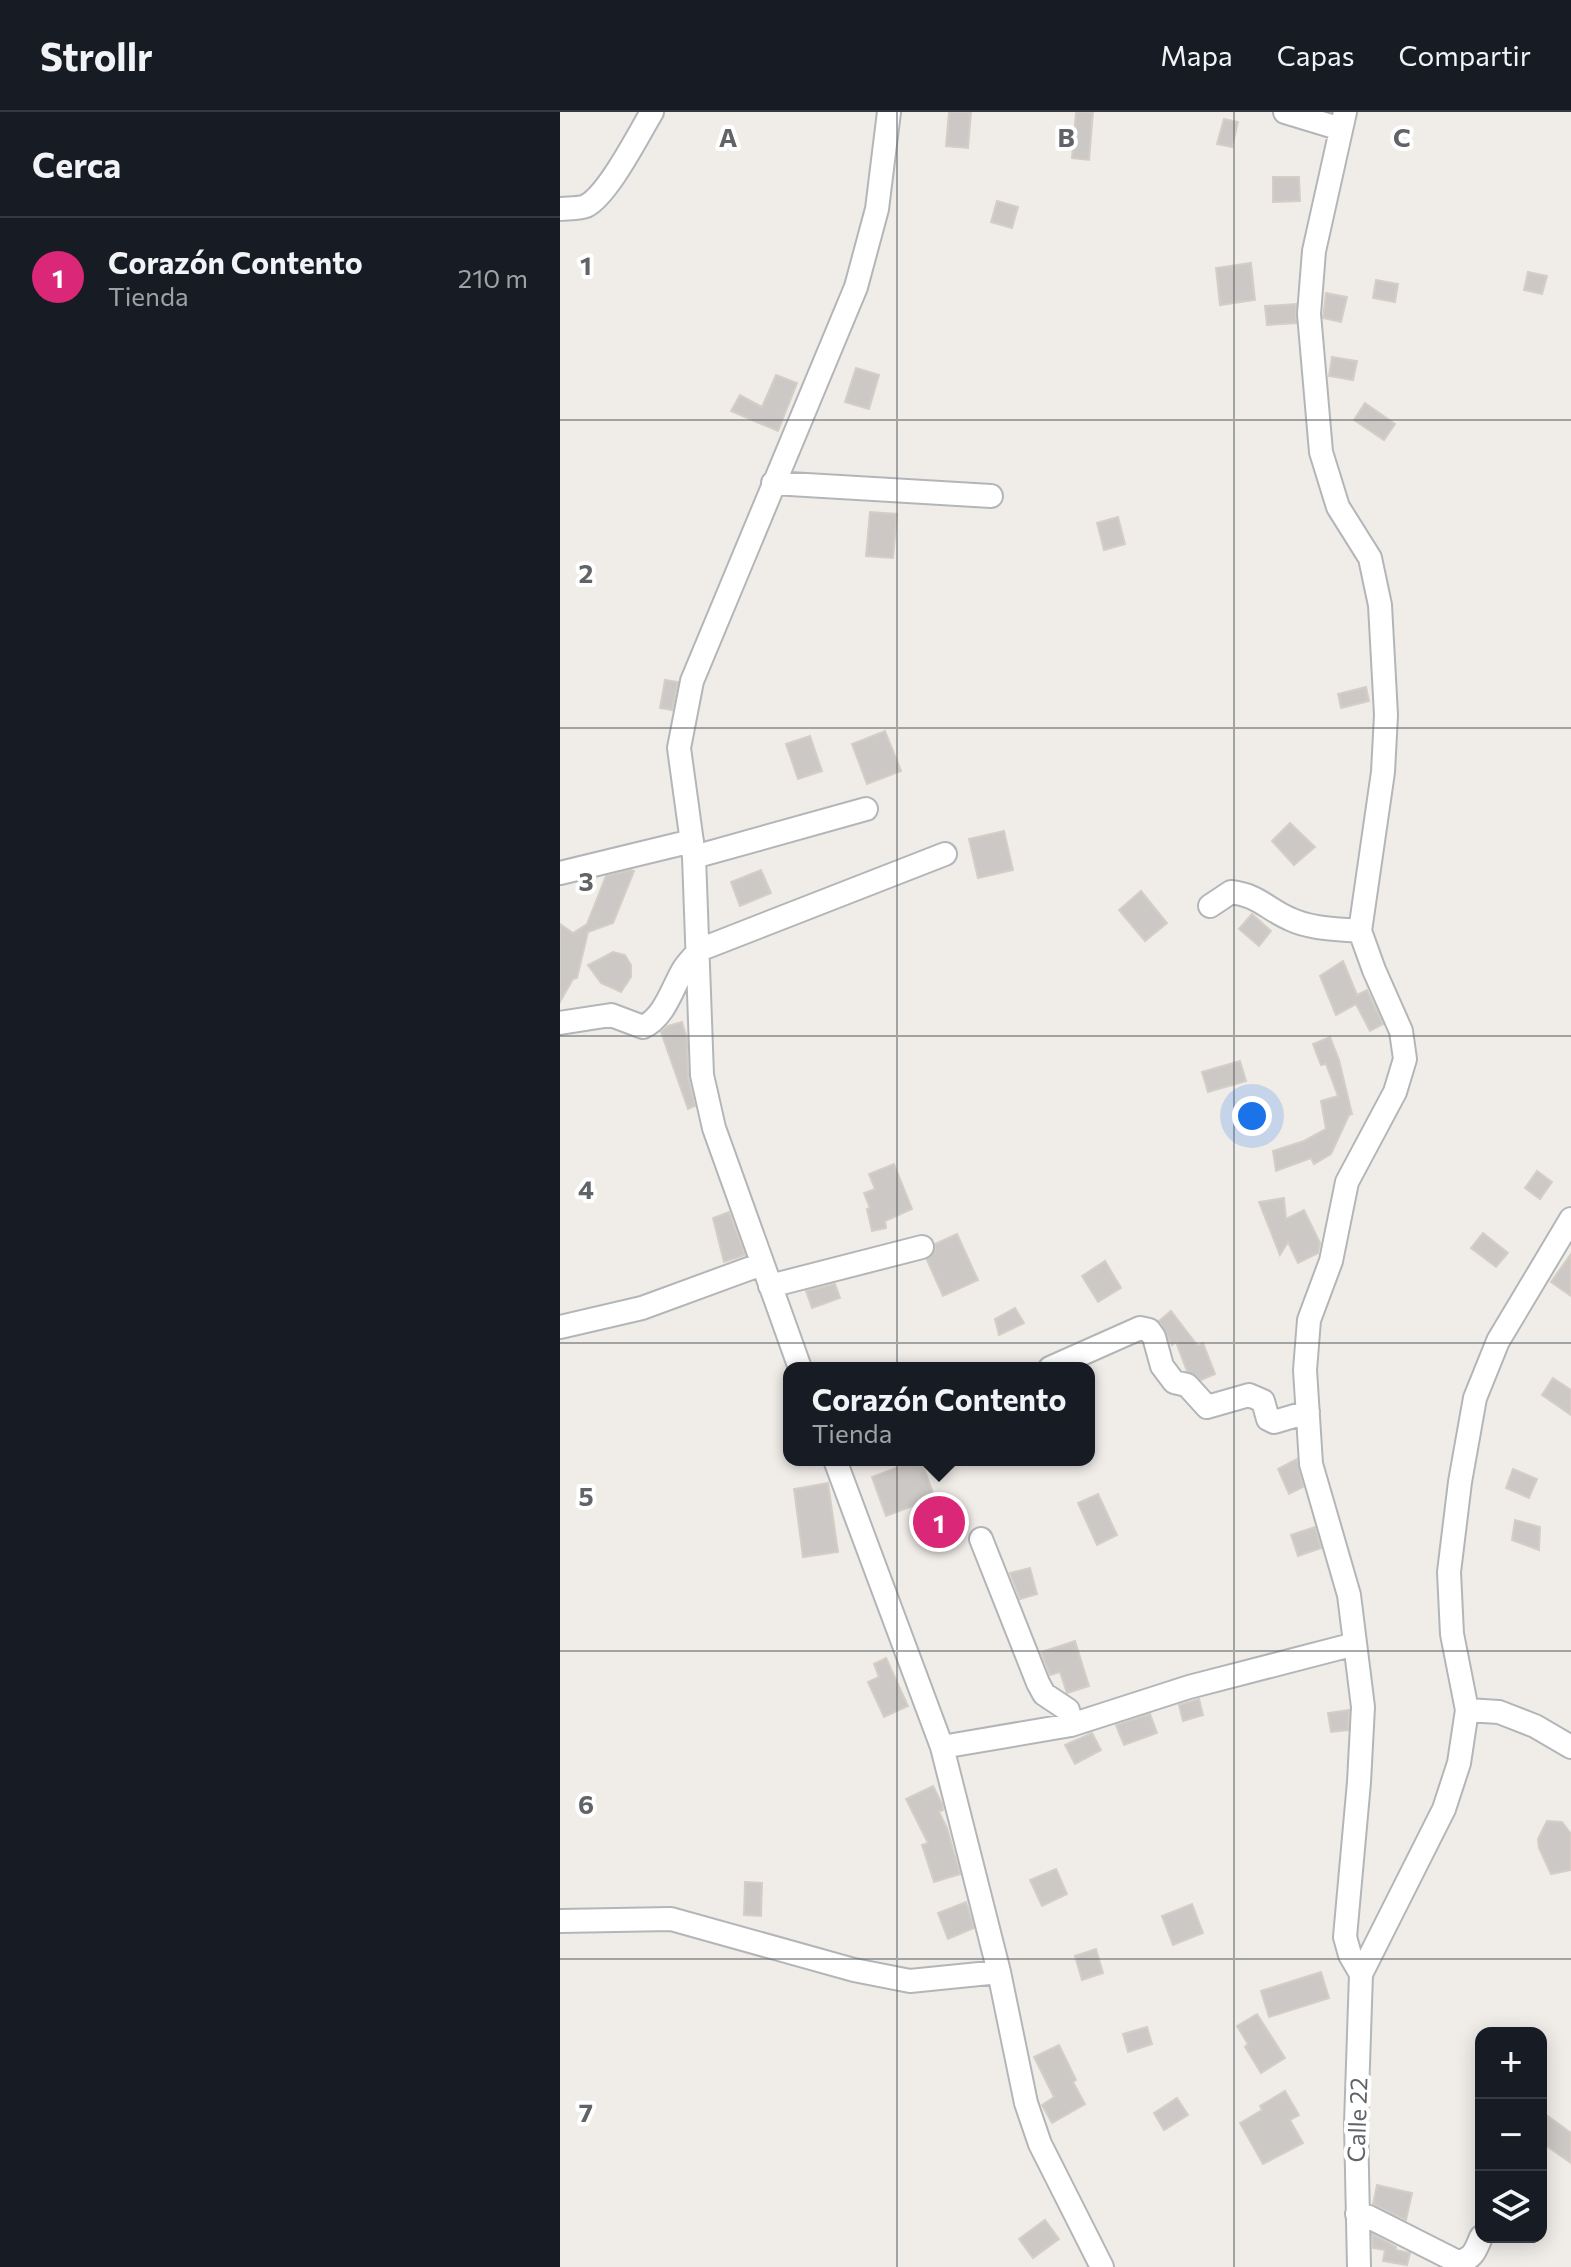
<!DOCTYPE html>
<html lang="es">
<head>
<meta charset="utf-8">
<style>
	:root { --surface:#171b24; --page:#20242c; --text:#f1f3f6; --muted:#9ea1a6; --line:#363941; --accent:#db2777 }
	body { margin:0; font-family:Commissioner,sans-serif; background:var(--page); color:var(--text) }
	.controls { position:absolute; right:24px; bottom:24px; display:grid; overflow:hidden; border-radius:16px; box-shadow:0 4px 20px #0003 }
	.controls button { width:72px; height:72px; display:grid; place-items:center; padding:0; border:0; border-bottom:2px solid var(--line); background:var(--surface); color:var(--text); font:40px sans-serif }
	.you { position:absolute; left:692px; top:1004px; width:28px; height:28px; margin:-20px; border:6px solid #fff; border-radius:50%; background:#1a73e8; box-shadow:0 0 0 12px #1a73e833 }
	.badge { display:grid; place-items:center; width:52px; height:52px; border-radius:50%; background:var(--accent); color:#fff; font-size:26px; font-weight:700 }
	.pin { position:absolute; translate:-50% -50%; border:4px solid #fff; box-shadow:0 2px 8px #0006 }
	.popup { position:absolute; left:223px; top:1250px; width:312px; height:104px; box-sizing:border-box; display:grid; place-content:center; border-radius:16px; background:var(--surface); filter:drop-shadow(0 2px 6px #0005); font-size:26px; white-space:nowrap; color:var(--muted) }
	.popup b { font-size:30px; color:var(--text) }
	.popup::after { content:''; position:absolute; left:50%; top:100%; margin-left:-16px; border:16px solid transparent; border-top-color:var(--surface) }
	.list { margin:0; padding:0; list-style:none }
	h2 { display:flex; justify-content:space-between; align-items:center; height:104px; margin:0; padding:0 32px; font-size:34px }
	h2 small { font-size:26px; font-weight:400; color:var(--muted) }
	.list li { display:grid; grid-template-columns:52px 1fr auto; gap:24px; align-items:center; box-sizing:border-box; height:120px; padding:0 32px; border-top:2px solid var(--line) }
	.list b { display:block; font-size:30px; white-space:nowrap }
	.list p { margin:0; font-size:26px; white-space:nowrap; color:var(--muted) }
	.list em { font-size:26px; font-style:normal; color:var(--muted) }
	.icon { flex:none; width:44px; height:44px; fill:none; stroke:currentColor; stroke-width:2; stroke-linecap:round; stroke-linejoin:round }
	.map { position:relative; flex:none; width:1011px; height:2155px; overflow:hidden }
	header { display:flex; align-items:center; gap:48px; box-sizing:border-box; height:112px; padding:0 40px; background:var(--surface); border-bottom:2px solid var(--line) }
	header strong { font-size:38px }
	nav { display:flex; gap:44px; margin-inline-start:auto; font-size:28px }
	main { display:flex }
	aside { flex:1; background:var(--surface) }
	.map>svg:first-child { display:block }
</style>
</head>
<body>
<header>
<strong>Strollr</strong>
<nav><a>Mapa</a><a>Capas</a><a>Compartir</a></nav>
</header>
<main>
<aside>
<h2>Cerca<small></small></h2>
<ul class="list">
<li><span class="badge">1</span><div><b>Corazón Contento</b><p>Tienda</p></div><em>210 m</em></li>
</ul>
</aside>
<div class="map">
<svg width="1011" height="2155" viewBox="0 0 1011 2155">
	<rect width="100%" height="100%" fill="#f0ede9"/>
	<path fill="#ccc8c5" stroke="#d4cec7" stroke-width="2" d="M389,0H411L408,36L386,34Z
		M516,0H533L529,48L512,46Z
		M664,7L678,10L672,35L657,32Z
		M713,65H739L740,89L713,90Z
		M437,89L458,95L452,116L431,110Z
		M691,151L695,188L660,193L656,156Z
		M968,160L987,164L982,182L964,178Z
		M816,168L838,172L835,190L813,186Z
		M766,181L787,185L781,210L763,206Z
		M736,192V211L707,213L705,194Z
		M772,245L797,249L793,268L769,264Z
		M296,256L319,263L309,297L285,290Z
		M216,263L237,271L218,319L171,299L180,283L202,295Z
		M805,291L835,312L824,328L794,308Z
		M310,400L337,402L333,446L306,444Z
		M558,405L565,432L544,438L537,411Z
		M105,568L118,570L112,598L100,596Z
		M806,575L809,589L781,596L778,582Z
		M325,619L341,659L307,672L292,632Z
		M250,624L262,659L238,667L226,632Z
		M730,711L755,735L734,753L712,729Z
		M444,719L453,758L418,766L409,727Z
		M71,758L74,759L53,811L28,820L17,866L13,867L0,890V812L13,821L27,812L46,764Z
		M201,758L211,781L180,794L171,770Z
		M581,779L607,811L585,829L559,798Z
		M692,802L711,819L699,834L679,817Z
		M53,840L65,843L71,853V865L61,880L41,871L28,853Z
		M783,849L797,883L807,878L823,912L810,919L796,892L776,903L760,864Z
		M122,910L127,927L128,964L135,994L128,997L101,920L108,914Z
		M770,925L779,948L792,1002L789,1003L771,1042L754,1052L751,1046L716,1059L713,1039L744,1029L766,1017L761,989L778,984L766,952L761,953L753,932Z
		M680,949L686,969L648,980L642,960Z
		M334,1052L352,1097L325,1109L326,1116L312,1119L307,1097L310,1096L304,1081L315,1077L309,1062Z
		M977,1059L992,1070L980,1087L965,1076Z
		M724,1086L726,1107L744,1098L760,1131L758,1141L738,1151L728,1130L720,1143L699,1090Z
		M169,1100L185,1143L164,1150L153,1106Z
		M923,1121L948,1141L936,1155L911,1136Z
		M397,1122L418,1168L383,1184L367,1148L375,1139V1132Z
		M1011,1142V1184L991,1170Z
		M545,1149L561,1176L538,1190L522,1164Z
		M275,1172L280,1186L252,1196L246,1179Z
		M455,1196L464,1211L439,1223L435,1207Z
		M611,1199L638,1234L643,1231L655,1262L641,1268L627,1259L616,1230L612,1233L599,1209Z
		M993,1266L1011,1278V1303L982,1283Z
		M737,1347L743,1375L729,1382L718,1357Z
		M357,1348H361L381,1403L385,1401L390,1413L375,1419L373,1415L361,1418L355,1393L326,1404L312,1365Z
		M953,1357L977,1367L969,1386L946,1376Z
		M268,1371L278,1440L243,1445L234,1377Z
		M538,1382L557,1423L537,1433L518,1391Z
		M955,1408L980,1415L979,1438L952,1428Z
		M755,1415L761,1436L738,1444L731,1423Z
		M470,1456L477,1482L460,1487L450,1461Z
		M515,1529L529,1574L507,1581L500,1560L490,1563L481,1540Z
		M326,1546L348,1594L324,1605L308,1570L319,1565L314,1552Z
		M639,1587L643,1603L623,1609L619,1593Z
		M789,1598L788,1618L771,1620L768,1601Z
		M590,1602L597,1621L564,1633L556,1613Z
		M532,1621L541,1638L515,1652L505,1633Z
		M373,1674L382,1692L383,1698L379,1700L387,1716L400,1762L374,1770L362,1733L368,1731L346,1687Z
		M987,1709L1002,1710L1011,1722V1758L991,1762L979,1736L978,1727Z
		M496,1757L507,1782L482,1794L470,1768Z
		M185,1770L202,1771L201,1804L184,1803Z
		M406,1790L414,1816L388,1827L378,1801Z
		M632,1792L643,1821L613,1833L602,1804Z
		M536,1837L543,1861L522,1868L515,1844Z
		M761,1860L769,1886L709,1905L701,1879Z
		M697,1902L725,1946L701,1961L685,1935L688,1932L677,1914Z
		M587,1915L592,1932L568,1940L563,1922Z
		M499,1933L516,1968L513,1970L525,1992L492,2011L482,1993L494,1985L474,1945Z
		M725,1979L739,2003L730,2008L743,2031L703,2052L680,2011L702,1998L700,1994Z
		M617,1986L628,2003L604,2018L594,2001Z
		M981,1999L1011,2021V2051L981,2030Z
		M817,2073L852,2081L846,2108L813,2092Z
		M485,2108L499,2127L473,2146L459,2127Z
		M812,2122L836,2135V2138L850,2141L847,2153L823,2149L825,2138L813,2136Z"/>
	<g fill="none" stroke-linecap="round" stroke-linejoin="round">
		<g stroke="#b3b6b9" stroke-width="26">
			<path id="minor" d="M725,0L781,17
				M785,0L754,139L749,202L761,340L778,395L810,446L820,493L826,603L823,660L800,819L814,858L841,919L845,947L835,980L787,1070L771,1149L749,1208L745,1258L751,1352L789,1483L803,1595L799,1670L785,1825L790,1843L801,1862
				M0,97C7,96 19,97 26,94C48,83 78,23 92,0
				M213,371L431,384
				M134,745L306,697
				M0,761L132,729
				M650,794L671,780C698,783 707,797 730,807C751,817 778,817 800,819
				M0,911L51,903L83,915C104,906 112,877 123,858C127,851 134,845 139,838L385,742
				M210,1174L362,1135
				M0,1215L82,1196L202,1152
				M240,1256L154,1016L142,963L134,745L119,636L132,569L296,175L317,97L329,0
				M490,1256L580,1216L589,1218L594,1225L602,1254L614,1270L627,1273L647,1295L689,1283L703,1289L708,1307L714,1310L748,1300
				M275,1348L382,1635L439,1860L466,1991L480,2032L542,2155
				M421,1427L478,1571L484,1582L508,1598L511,1613
				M907,1598L939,1600L975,1614L1011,1635
				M382,1635L511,1613L629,1575L795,1532
				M0,1809L111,1807L294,1858L350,1869L439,1860
				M797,2102L809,2105L898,2150C913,2147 916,2138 921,2125
				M799,2155L796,2012L801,1862L884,1697L899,1651L907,1598L892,1522L889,1460L900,1370L915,1286L938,1229L1011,1107"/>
		</g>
		<use href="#minor" stroke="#fff" stroke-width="22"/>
	</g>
	<path fill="none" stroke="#606467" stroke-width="2" stroke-opacity="0.55" d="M337,0V2155M674,0V2155M0,308H1011M0,616H1011M0,924H1011M0,1231H1011M0,1539H1011M0,1847H1011"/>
	<g text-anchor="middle" stroke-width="8" stroke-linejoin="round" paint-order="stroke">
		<g font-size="24" fill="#606467" stroke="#fff">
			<text transform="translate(798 2008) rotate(-88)" y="8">Calle 22</text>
		</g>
	</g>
	<g font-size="26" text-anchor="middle" font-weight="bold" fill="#606467" stroke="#fff" stroke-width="8" stroke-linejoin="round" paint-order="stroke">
		<text x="168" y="35">A</text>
		<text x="506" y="35">B</text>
		<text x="842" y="35">C</text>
		<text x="26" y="163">1</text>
		<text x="26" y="471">2</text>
		<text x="26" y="779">3</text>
		<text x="26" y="1087">4</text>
		<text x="26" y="1394">5</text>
		<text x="26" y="1702">6</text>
		<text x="26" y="2010">7</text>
	</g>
</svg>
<div class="controls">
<button>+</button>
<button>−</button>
<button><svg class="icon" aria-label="layers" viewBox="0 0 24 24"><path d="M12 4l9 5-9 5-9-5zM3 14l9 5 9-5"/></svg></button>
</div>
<div class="you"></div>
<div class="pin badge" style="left:379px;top:1410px">1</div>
<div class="popup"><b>Corazón Contento</b>Tienda</div>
</div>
</main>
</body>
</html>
